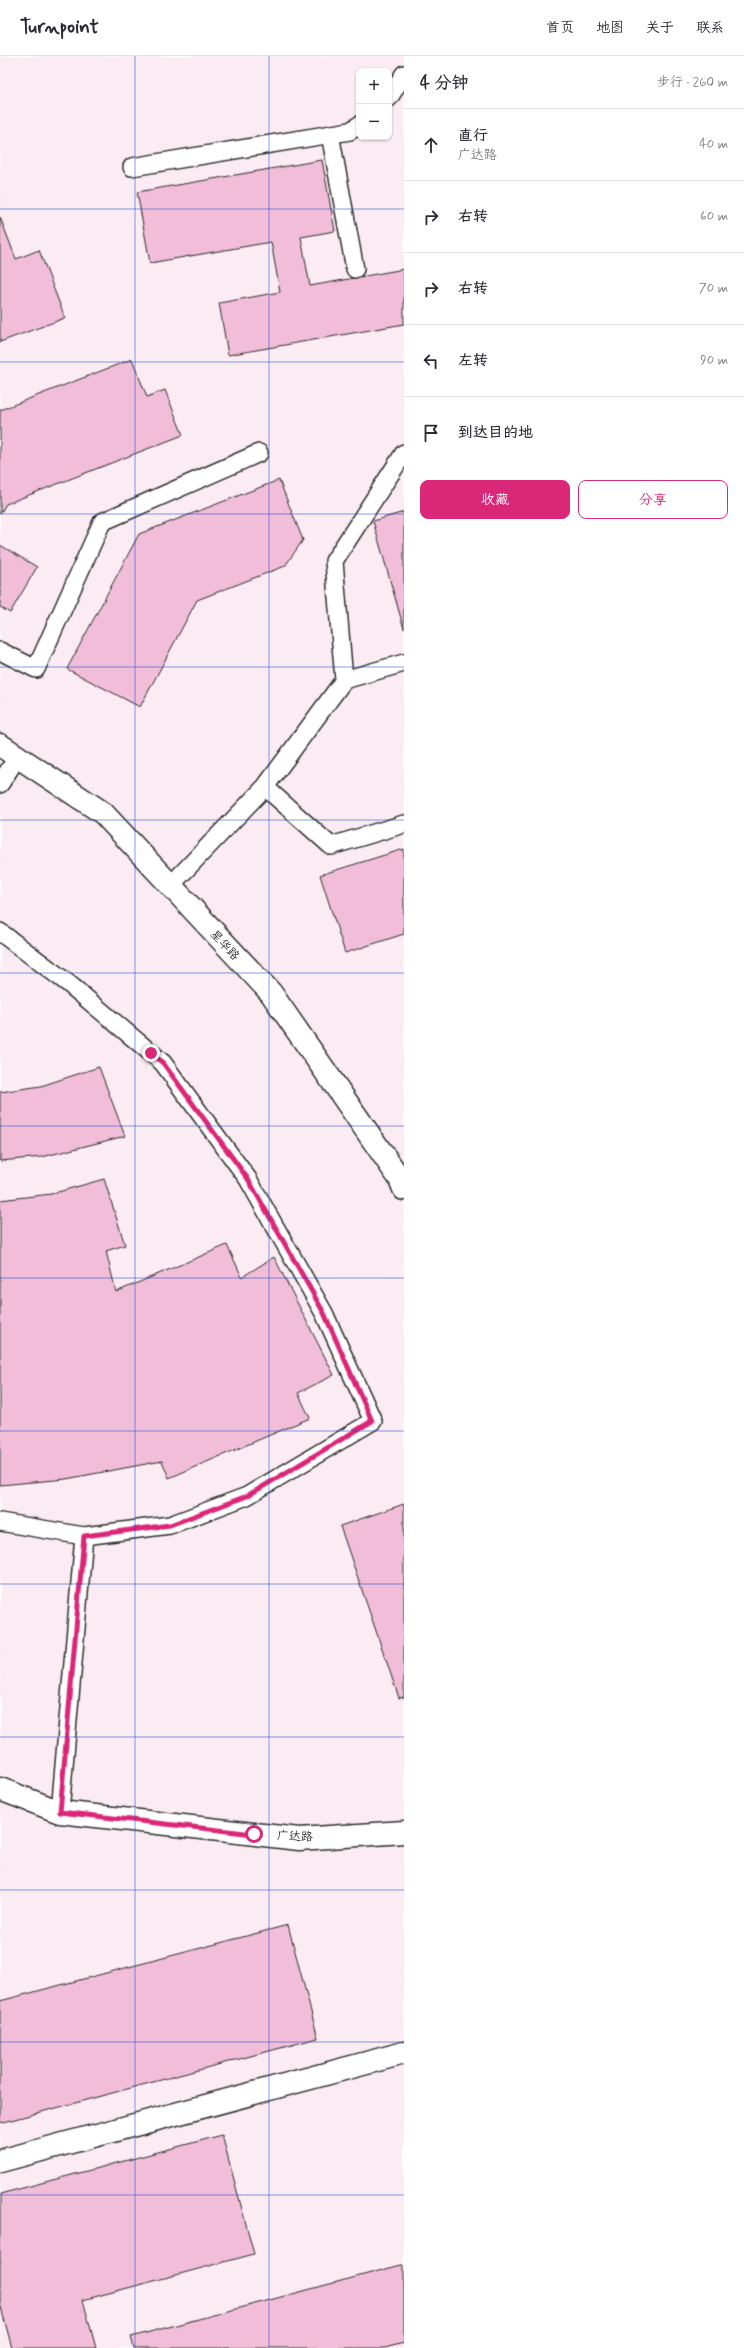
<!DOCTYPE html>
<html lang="zh">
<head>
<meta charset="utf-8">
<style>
	:root { --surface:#fff; --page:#f2f2f3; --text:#2b2b33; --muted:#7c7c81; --line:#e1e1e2; --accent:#db2777 }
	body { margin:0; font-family:Mynerve,"LXGW WenKai TC",sans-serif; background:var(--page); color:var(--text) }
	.controls { position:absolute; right:12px; top:12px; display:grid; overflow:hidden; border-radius:8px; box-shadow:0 1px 3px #0004 }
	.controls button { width:36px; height:36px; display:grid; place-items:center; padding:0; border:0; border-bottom:1px solid var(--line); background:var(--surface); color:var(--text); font:20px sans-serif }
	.stop { position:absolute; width:12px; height:12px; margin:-9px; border:3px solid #db2777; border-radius:50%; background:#fff }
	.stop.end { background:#db2777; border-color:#fff; box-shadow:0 1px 4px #0008 }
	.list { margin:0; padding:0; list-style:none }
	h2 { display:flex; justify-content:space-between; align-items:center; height:52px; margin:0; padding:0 16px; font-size:17px }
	h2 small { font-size:13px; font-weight:400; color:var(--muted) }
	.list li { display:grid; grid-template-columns:26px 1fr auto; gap:12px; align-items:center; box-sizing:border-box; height:72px; padding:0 16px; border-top:1px solid var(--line) }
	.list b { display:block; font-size:15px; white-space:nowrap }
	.list p { margin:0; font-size:13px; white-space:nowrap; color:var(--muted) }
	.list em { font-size:13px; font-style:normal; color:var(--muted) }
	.actions { display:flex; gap:8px; padding:12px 16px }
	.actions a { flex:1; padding:9px 0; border:1px solid var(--accent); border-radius:8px; text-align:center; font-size:14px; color:var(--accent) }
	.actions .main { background:var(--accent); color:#fff }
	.icon { flex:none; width:22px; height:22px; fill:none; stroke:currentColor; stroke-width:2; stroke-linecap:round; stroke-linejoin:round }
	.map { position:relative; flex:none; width:404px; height:2292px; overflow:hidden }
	header { display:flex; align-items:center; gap:24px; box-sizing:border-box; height:56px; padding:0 20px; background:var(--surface); border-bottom:1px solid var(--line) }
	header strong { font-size:19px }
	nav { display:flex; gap:22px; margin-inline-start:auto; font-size:14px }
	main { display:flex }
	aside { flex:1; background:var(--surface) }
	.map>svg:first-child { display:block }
</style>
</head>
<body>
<header>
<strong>Turnpoint</strong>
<nav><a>首页</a><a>地图</a><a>关于</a><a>联系</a></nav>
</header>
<main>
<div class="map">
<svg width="404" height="2292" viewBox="0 0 404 2292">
	<rect width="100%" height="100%" fill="#fff"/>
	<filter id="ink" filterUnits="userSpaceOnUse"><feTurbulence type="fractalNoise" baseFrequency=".025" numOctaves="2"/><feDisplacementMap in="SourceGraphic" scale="8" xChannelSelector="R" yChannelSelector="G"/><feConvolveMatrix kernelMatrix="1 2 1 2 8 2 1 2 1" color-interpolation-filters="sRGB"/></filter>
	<g filter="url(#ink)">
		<path fill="#fbebf3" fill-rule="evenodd" d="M0,0H404V2292H0ZM359,15H389V81H359Z"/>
		<path fill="#f1bdd8" stroke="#2b2b2b" d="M322,104L335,175L301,181L310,230L404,213V268L228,299L219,247L280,236L271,186L150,207L137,136Z
			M0,161L16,203L39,194L65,262L0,286Z
			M132,303L147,341L165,334L183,379L6,448L0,458V354Z
			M279,424L303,484L285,510L197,544L140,651L67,613L139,478Z
			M404,456V573L373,465Z
			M0,489L37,511L10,557L0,551Z
			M404,793V878L345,897L320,819Z
			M99,1011L125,1080L42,1101L0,1105V1036L41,1030Z
			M104,1123L125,1189L106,1195L116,1236L227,1189L242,1221L274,1201L334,1319L298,1337L310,1362L169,1422L162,1405L66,1423L0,1429V1144L51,1138Z
			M404,1448V1641L399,1642L340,1470Z
			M288,1869L318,1982L0,2067V1945Z
			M222,2079L254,2198L83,2244L96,2292H12L0,2248V2138Z
			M401,2209H404V2287L385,2292H134L131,2281Z"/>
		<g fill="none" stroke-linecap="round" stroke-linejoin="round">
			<g stroke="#2b2b2b" stroke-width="20">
				<path id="service" d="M389,42L404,18
					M330,78L355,213
					M132,111L350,75L359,69
					M0,595L36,613L102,466L259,397
					M344,624L404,607
					M0,728L18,700
					M265,731L331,790L404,768
					M170,830L265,731L344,624L334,505L404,397
					M0,876L69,928L163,1007L248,1123L324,1257L373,1365L247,1440L170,1469L84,1480
					M0,1466L84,1480L60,1756"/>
			</g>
			<g stroke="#2b2b2b" stroke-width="25">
				<path id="minor" d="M0,2105L404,1997"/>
			</g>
			<g stroke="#2b2b2b" stroke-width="25">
				<path id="tertiary" d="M0,689L103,757L271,937L400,1123L404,1133
					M0,1733L60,1756L299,1783L404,1776"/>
			</g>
			<use href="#service" stroke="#fff" stroke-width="17"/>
			<use href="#minor" stroke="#fff" stroke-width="22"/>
			<use href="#tertiary" stroke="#fff" stroke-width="22"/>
		</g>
	</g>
	<g fill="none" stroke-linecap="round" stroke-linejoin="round" filter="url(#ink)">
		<path stroke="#db2777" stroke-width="5" d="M151,997L163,1007L248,1123L324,1257L372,1365L247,1440L170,1469L84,1480L60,1756L254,1778"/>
	</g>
	<path fill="none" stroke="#1d4ed8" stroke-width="1" stroke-opacity="0.55" d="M135,0V2292M269,0V2292M0,153H404M0,306H404M0,458H404M0,611H404M0,764H404M0,917H404M0,1070H404M0,1222H404M0,1375H404M0,1528H404M0,1681H404M0,1834H404M0,1986H404M0,2139H404"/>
	<g text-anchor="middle" stroke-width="3.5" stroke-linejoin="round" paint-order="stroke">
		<g font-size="12" fill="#2b2b2b" stroke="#fff">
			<text transform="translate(225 889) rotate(47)" y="4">星华路</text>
			<text transform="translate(295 1780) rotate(2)" y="4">广达路</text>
		</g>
	</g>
</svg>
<div class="controls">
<button>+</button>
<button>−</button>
</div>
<div class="stop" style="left:254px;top:1778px"></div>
<div class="stop end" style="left:151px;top:997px"></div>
</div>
<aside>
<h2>4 分钟<small>步行 · 260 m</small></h2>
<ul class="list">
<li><svg class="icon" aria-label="ahead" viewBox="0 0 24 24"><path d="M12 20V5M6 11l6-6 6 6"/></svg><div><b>直行</b><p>广达路</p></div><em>40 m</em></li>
<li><svg class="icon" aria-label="right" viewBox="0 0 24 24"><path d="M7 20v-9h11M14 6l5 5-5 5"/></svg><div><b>右转</b></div><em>60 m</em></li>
<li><svg class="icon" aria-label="right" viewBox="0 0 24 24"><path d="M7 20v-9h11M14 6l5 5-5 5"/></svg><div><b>右转</b></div><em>70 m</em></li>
<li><svg class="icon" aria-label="left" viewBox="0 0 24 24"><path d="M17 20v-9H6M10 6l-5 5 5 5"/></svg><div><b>左转</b></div><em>90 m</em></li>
<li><svg class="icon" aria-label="arrive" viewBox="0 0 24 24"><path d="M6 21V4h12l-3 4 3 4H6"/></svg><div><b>到达目的地</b></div></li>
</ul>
<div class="actions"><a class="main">收藏</a><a>分享</a></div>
</aside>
</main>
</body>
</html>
